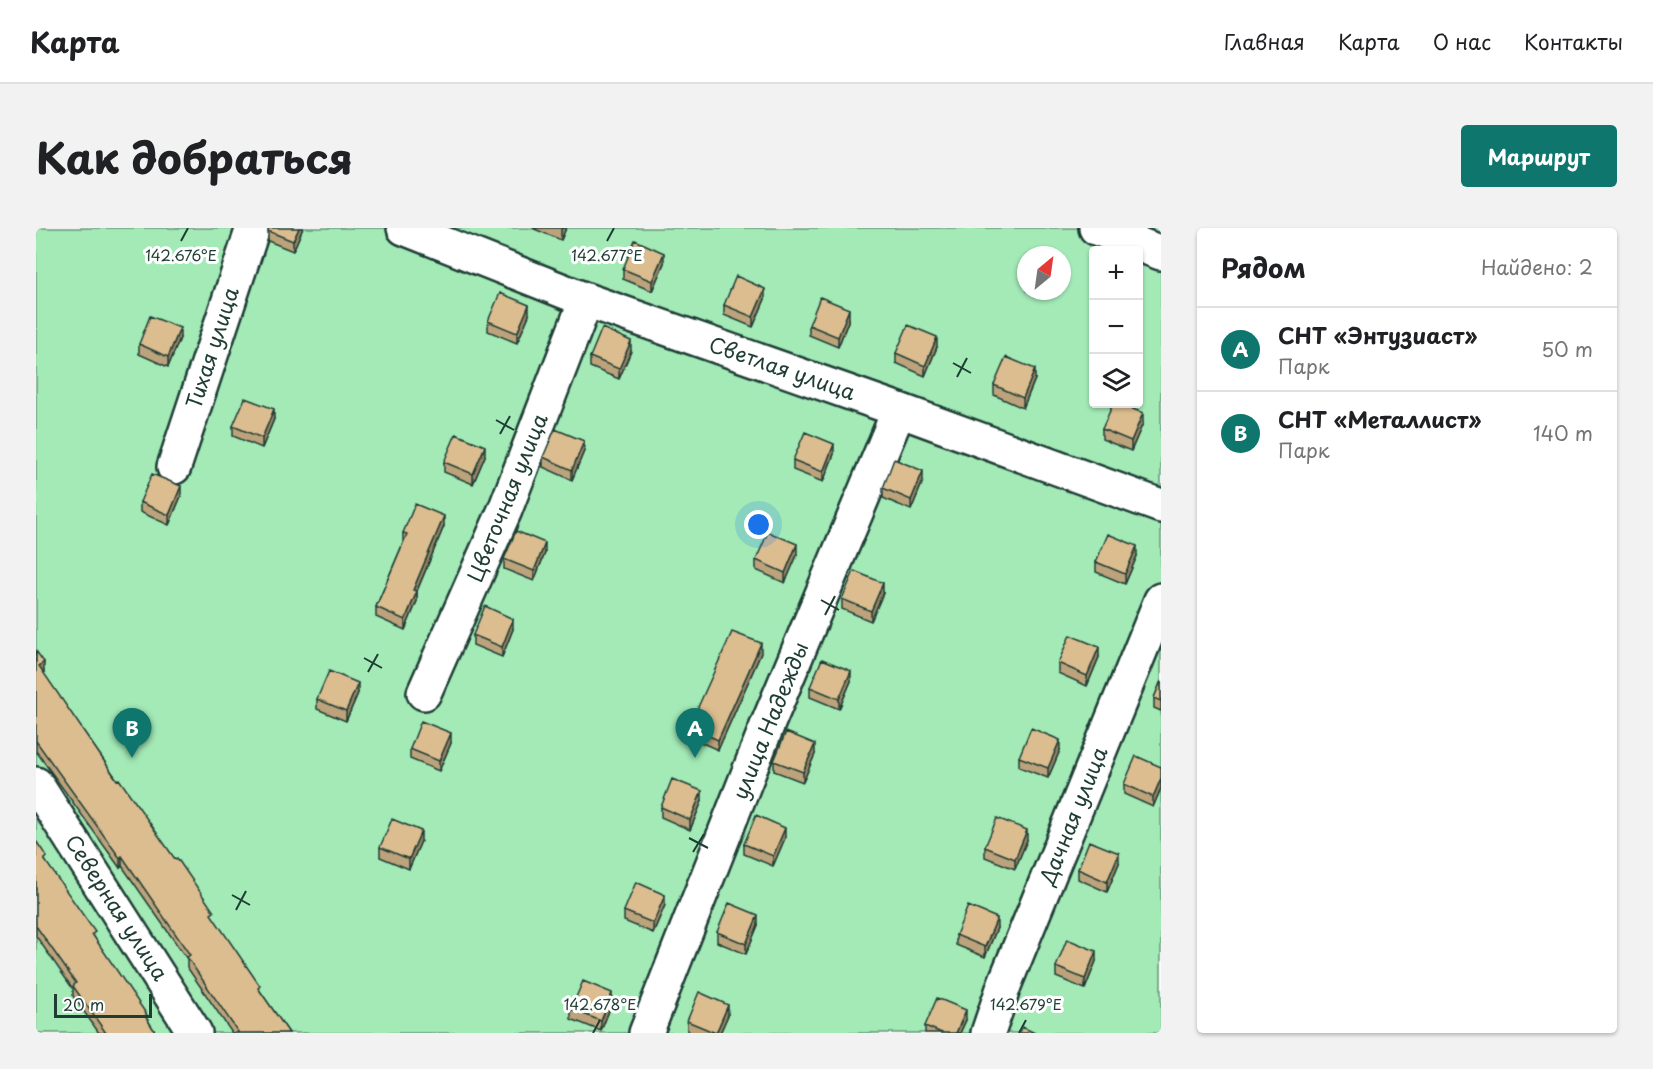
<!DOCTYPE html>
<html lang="ru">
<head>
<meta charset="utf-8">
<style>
	:root { --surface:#fff; --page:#f2f2f2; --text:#202124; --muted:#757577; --line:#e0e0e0; --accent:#0f766e }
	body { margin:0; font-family:"Playpen Sans",sans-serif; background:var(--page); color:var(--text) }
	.controls { position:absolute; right:18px; top:18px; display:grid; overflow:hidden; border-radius:6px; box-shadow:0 2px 4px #0004 }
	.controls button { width:54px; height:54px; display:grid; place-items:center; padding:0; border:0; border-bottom:2px solid var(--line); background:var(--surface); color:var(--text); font:30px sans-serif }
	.compass { position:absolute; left:981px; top:18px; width:54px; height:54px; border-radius:50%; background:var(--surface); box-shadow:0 2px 4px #0004; rotate:29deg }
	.scale { position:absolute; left:18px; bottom:15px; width:98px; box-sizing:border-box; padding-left:6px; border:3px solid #1f3d34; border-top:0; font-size:16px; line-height:21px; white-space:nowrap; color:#1f3d34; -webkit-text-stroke:4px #fff; paint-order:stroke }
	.you { position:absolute; left:723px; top:297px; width:21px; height:21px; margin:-15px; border:4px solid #fff; border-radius:50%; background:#1a73e8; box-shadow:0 0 0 9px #1a73e833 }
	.badge { display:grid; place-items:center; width:39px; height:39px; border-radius:50%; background:var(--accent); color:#fff; font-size:20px; font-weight:700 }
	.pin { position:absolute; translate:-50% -50px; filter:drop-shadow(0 2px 3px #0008) }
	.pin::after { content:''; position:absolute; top:32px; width:21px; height:18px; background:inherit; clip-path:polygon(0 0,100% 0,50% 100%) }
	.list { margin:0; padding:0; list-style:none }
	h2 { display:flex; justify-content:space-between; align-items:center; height:78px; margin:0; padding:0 24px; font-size:26px }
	h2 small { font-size:20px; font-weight:400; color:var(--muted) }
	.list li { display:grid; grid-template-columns:39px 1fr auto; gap:18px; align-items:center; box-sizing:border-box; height:84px; padding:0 24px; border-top:2px solid var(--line) }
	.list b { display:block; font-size:22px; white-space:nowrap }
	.list p { margin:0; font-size:20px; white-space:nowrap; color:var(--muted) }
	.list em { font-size:20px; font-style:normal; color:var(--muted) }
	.icon { flex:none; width:33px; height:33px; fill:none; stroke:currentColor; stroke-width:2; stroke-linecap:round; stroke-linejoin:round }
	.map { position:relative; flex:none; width:1125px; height:805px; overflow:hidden; border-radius:6px }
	header { display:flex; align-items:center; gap:36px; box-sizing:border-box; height:84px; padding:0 30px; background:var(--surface); border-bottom:2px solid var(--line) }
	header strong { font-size:28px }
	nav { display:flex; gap:33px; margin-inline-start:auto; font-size:21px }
	.intro { display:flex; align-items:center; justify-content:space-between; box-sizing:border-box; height:144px; padding:0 36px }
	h1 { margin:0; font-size:42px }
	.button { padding:15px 27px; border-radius:6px; background:var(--accent); color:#fff; font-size:21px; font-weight:700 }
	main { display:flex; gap:36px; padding:0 36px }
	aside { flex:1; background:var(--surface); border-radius:6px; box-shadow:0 2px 4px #0004 }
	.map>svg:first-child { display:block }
</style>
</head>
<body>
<header>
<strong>Карта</strong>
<nav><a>Главная</a><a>Карта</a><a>О нас</a><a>Контакты</a></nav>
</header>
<div class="intro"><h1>Как добраться</h1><a class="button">Маршрут</a></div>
<main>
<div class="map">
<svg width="1125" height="805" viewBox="0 0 1125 805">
	<rect width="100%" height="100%" fill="#fff"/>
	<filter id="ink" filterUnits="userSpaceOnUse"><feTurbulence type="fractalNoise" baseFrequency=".0167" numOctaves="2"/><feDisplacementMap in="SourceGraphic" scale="12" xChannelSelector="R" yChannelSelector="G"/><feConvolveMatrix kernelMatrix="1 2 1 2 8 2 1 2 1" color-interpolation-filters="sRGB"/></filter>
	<g filter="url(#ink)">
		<path fill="#a3eab7" stroke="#619476" stroke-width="1.5" fill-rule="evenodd" d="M0,0H1125V805H0ZM1058,22H1102V176H1058ZM990,27H1026V63H990Z"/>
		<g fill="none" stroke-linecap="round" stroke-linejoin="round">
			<g stroke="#1f3d34" stroke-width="38">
				<path id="minor" d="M368,0L550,72L863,182L1125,278
					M138,239L217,0
					M388,465L469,282L550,72
					M0,556L159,805
					M610,805L733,493L863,182
					M952,805L969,755L1125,372"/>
			</g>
			<g stroke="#1f3d34" stroke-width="38">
				<path id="tertiary" d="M1060,0L1125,25"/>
			</g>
			<use href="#minor" stroke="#fff" stroke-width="33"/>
			<use href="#tertiary" stroke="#fff" stroke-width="33"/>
		</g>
		<path fill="#bda37c" stroke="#1f3d34" stroke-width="1.5" d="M267,0L257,23L232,13V3Z
			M496,0H530L525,12Z
			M628,35L616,63L587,51V41Z
			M729,71L717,99L688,87V77Z
			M493,87L481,115L452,103V93Z
			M813,91L802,119L773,107V97Z
			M144,110L132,139L103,126V116Z
			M901,119L889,148L860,135V125Z
			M595,123L583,151L554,139V129Z
			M999,151L987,180L958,167V157Z
			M238,191L226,220L197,208V198Z
			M1107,195L1095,223L1066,211V201Z
			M548,223L536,252L507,239V229Z
			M798,226L787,254L757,242V232Z
			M449,228L437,256L408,244V234Z
			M887,253L875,282L847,270V260Z
			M145,268L133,297L104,284V274Z
			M408,298L381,363V373L369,402L340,389V379L367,315V305Z
			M509,325L498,353L468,341V331Z
			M761,327L749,355L720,342V332Z
			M1101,328L1089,356L1060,344V334Z
			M847,365L835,393L806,381V371Z
			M477,401L466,429L437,417V407Z
			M0,423L8,444L7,445L178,691L224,763L253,805H196L151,739V731L86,638L84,640L0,523Z
			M725,425L682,522L653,509V499Z
			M1063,429L1051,458L1022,445V435Z
			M815,453L803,481L774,469V459Z
			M1125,453V483L1118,480V470Z
			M322,465L310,493L281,481V471Z
			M415,515L403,543L374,531V521Z
			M1024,522L1012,550L983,539V529Z
			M779,526L767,554L738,543V533Z
			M1125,539V560L1117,579L1088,566V556Z
			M666,573L654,602L625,589V579Z
			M749,610L737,638L708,626V616Z
			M991,612L979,641L949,629V619Z
			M0,613L11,636L120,805H63L37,768V761L0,708Z
			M385,613L373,641L344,629V619Z
			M1083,635L1071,664L1042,651V641Z
			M629,677L617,705L588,693V683Z
			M722,697L710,726L681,714V704Z
			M961,700L949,729L920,717V707Z
			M1060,733L1049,761L1020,749V739Z
			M576,775L565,803L535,791V781Z
			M692,787L684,805H656L651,803V793Z
			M930,792L924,805H889V798Z"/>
		<path fill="#9a8465" stroke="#1f3d34" stroke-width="1.5" d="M263,0H267L257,23V13Z
			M526,0H530L525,12V2Z
			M628,25V35L616,63V53Z
			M729,61V71L717,99V89Z
			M493,77V87L481,115V105Z
			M813,81V91L802,119V109Z
			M144,100V110L132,139V129Z
			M901,109V119L889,148V138Z
			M595,113V123L583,151V141Z
			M999,141V151L987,180V170Z
			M238,181V191L226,220V210Z
			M1107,185V195L1095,223V213Z
			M548,213V223L536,252V242Z
			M798,216V226L787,254V244Z
			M449,218V228L437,256V246Z
			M887,243V253L875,282V272Z
			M145,258V268L133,297V287Z
			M408,288V298L377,372V362Z
			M509,315V325L498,353V343Z
			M761,316V327L749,355V345Z
			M1101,318V328L1089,356V346Z
			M847,355V365L835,393V383Z
			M381,363V373L369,402V392Z
			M477,391V401L466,429V419Z
			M725,415V425L682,522V512Z
			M1063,419V429L1051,458V448Z
			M8,434V444L3,448V438Z
			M815,443V453L803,481V471Z
			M322,455V465L310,493V483Z
			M415,505V515L403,543V533Z
			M1024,512V522L1012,550V540Z
			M779,516V526L767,554V544Z
			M1125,550V560L1117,579V569Z
			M666,563V573L654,602V592Z
			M749,600V610L737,638V628Z
			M991,602V612L979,641V631Z
			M385,603V613L373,641V631Z
			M1083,625V635L1071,664V654Z
			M86,628V638L84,640V630Z
			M629,667V677L617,705V695Z
			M722,687V697L710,726V716Z
			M961,690V700L949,729V719Z
			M1060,723V733L1049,761V751Z
			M576,765V775L565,803V793Z
			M692,777V787L684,805H680Z
			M930,782V792L924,805H920Z"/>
		<path fill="#dcbd90" stroke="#1f3d34" stroke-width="1.5" d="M233,0H263L257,13L232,3Z
			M599,12L628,25L616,53L587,41Z
			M700,48L729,61L717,89L688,77Z
			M464,65L493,77L481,105L452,93Z
			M784,69L813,81L802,109L773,97Z
			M114,88L144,100L132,129L103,116Z
			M872,97L901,109L889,138L860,125Z
			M566,100L595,113L583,141L554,129Z
			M970,129L999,141L987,170L958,157Z
			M209,170L238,181L226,210L197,198Z
			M1077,176H1084L1107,185L1095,213L1066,201Z
			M519,201L548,213L536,242L507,229Z
			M769,204L798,216L787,244L757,232Z
			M420,206L449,218L437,246L408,234Z
			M858,231L887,243L875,272L847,260Z
			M116,246L145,258L133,287L104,274Z
			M379,276L408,288L377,362L381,363L369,392L340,379L371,306L367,305Z
			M480,303L509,315L498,343L468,331Z
			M732,304L761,316L749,345L720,332Z
			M1072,306L1101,318L1089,346L1060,334Z
			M818,343L847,355L835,383L806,371Z
			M449,378L477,391L466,419L437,407Z
			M696,404L725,415L682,512L653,499Z
			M1034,407L1063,419L1051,448L1022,435Z
			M0,423L8,434L3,438L81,552L83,551L139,631L141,630L178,684L175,686L224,758L222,760L253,805H201L202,804L151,729L154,727L86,628L84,630L0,513Z
			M786,431L815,443L803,471L774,459Z
			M293,443L322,455L310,483L281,471Z
			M1125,453V473L1118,470Z
			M385,493L415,505L403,533L374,521Z
			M995,500L1024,512L1012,540L983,529Z
			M750,504L779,516L767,544L738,533Z
			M1100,528L1125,539V550L1117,569L1088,556Z
			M636,551L666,563L654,592L625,579Z
			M720,587L749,600L737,628L708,616Z
			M961,590L991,602L979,631L949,619Z
			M356,591L385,603L373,631L344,619Z
			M0,613L11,629L8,631L59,704L56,706L111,787L109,788L120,805H70L37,758L40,755L0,698Z
			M1053,613L1083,625L1071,654L1042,641Z
			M600,654L629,667L617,695L588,683Z
			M693,675L722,687L710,716L681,704Z
			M932,678L961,690L949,719L920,707Z
			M1031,711L1060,723L1049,751L1020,739Z
			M547,753L576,765L565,793L535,781Z
			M663,764L692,777L680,805L651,793Z
			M901,770L930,782L920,805H906L889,798Z
			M986,799L999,805H983Z"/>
	</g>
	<path fill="none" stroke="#1f3d34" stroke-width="2" d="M145,13L152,0M571,13L578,0M917,135L935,145M921,149L931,130M460,192L478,202M464,206L474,188M785,372L803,382M789,387L799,368M328,430L346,440M332,444L342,426M653,610L672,620M657,624L668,606M196,667L214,677M200,682L210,663M557,805L564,792M983,805L990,792"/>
	<g text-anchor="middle" stroke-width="6" stroke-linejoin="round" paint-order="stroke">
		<g font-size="21" fill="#1f3d34" stroke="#fff">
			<text transform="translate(177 120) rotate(-72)" y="7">Тихая улица</text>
			<text transform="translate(746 141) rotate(19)" y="7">Светлая улица</text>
			<text transform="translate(472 270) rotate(-68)" y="7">Цветочная улица</text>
			<text transform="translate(735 493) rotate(-68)" y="7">улица Надежды</text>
			<text transform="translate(1038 588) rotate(-68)" y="7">Дачная улица</text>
			<text transform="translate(80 680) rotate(57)" y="7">Северная улица</text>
		</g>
	</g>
	<g font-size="15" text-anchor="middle" fill="#1f3d34" stroke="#fff" stroke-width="6" stroke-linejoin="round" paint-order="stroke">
		<text x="145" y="33">142.676°E</text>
		<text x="571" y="33">142.677°E</text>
		<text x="564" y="782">142.678°E</text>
		<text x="990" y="782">142.679°E</text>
	</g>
</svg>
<div class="controls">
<button>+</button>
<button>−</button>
<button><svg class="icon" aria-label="layers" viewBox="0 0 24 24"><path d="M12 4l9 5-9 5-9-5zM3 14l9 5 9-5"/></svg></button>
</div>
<svg class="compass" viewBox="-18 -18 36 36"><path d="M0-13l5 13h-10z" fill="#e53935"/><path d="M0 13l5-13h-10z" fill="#757577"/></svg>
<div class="scale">20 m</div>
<div class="you"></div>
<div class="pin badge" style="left:659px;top:530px">A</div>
<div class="pin badge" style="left:96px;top:530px">B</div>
</div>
<aside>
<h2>Рядом<small>Найдено: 2</small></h2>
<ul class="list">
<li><span class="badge">A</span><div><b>СНТ «Энтузиаст»</b><p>Парк</p></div><em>50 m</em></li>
<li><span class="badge">B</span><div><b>СНТ «Металлист»</b><p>Парк</p></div><em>140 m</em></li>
</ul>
</aside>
</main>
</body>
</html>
